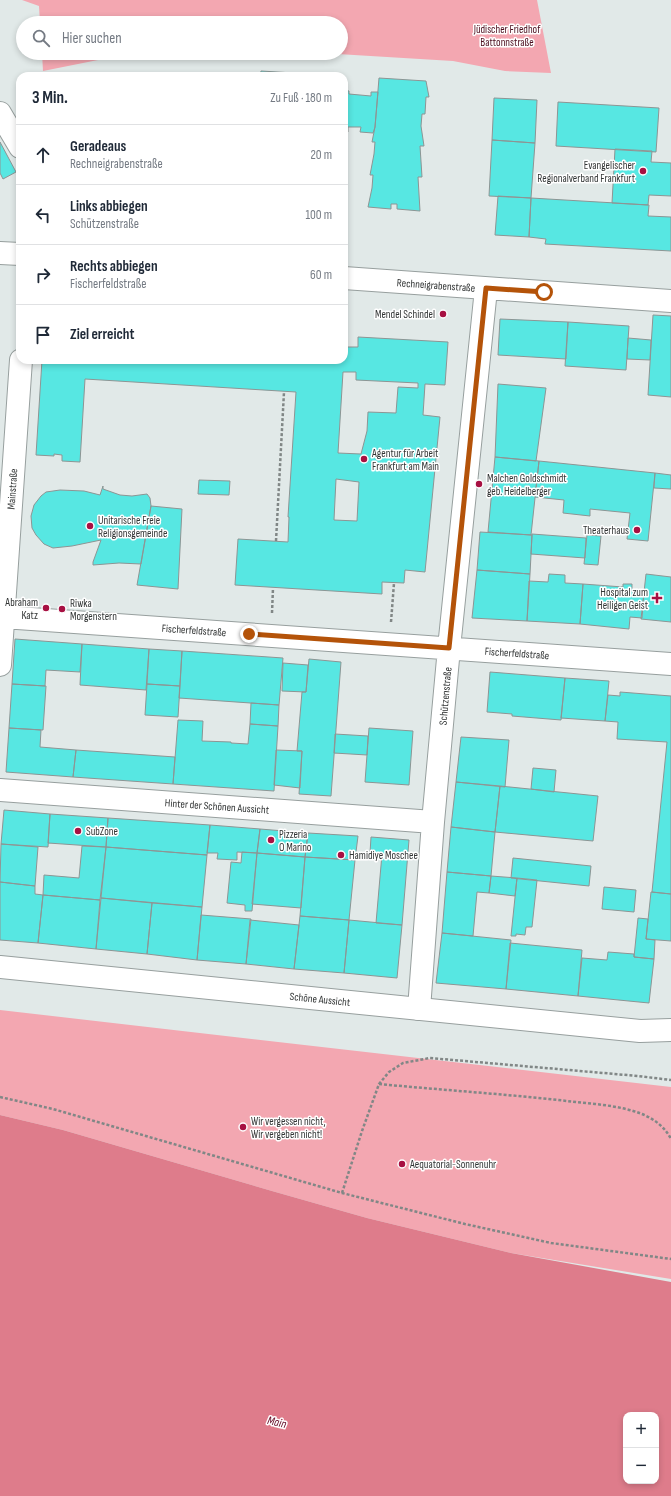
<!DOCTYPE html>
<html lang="de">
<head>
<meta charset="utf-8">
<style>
	:root { --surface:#fff; --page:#f2f2f3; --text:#1f2937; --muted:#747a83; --line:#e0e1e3 }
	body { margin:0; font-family:"Sofia Sans Condensed",sans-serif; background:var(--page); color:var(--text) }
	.controls { position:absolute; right:12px; bottom:12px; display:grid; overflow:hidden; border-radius:8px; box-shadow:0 2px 6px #0003 }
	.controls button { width:36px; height:36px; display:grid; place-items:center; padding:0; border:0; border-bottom:1px solid var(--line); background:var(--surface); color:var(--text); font:20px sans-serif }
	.stop { position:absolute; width:12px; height:12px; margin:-9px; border:3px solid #b45309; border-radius:50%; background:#fff }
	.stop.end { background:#b45309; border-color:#fff; box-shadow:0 1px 4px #0008 }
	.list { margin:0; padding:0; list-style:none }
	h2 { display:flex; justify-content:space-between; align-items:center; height:52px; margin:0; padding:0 16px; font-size:17px }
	h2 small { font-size:13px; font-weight:400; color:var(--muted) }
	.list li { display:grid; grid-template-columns:26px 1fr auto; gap:12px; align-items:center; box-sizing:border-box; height:60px; padding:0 16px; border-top:1px solid var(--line) }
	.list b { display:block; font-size:15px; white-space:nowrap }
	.list p { margin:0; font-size:13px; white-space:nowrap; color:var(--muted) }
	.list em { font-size:13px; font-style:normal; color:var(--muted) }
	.icon { flex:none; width:22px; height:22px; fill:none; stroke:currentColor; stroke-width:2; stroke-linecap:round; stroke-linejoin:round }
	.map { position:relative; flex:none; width:671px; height:1496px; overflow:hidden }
	.search { position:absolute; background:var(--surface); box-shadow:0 2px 6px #0003; left:16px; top:16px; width:332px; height:44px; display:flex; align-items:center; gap:10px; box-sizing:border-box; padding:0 14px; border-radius:22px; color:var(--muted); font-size:15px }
	.panel { position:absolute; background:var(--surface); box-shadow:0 2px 6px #0003; left:16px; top:72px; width:332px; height:292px; border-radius:12px }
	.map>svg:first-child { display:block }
</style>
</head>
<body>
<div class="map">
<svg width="671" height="1496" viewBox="0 0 671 1496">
	<rect width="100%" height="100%" fill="#e1e9e8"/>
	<path fill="#f3a7b1" d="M22,0H537L551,73L505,71L453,61L321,53H341V23H40L39,6Z
		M42,53H219V59L128,54L43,71Z
		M0,1010L671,1087V1279L511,1253L367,1218L272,1191L63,1130L0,1115Z"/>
	<path fill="#de7c8b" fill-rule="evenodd" d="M0,1115L63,1130L272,1191L367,1218L511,1253L671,1282V1496H0ZM626,1415H656V1481H626Z"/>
	<path fill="#57e7e2" stroke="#8d9594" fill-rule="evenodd" d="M261,71L310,74V76H260Z
		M379,78L426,81L429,97H426L425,114H422L421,126L424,146H420L422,177H418L420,211L397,209V204H391V209L368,207L372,188L373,175H370L374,154L375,142H372L375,127Z
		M344,90L349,91V94L371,96V92H378L375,127L373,133L360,132L361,127H348V132H344Z
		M494,98L537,100L535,143L492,140Z
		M558,102L659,108L656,152L556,146Z
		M492,140L535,143L531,198L489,196Z
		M0,142L16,172L3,179L0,173Z
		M615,149L652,151L651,162L671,163V196L649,195L648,205L612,203Z
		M498,196L531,198L529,237L495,235Z
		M531,198L649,205L648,216L671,217V251L545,244L546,239L529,237Z
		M653,315L671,316V397L648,395Z
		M500,319L568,322L566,359L498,355Z
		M568,322L629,326L626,370L565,366Z
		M344,326L346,327L345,347H358V337L448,342L445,385L425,384L423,415L440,417L425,572L405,570L404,583L382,582V594L235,585L238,539L288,542L289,517H288L296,392L85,379L80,462L62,461V455L54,454V456L36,455L42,360H344ZM343,372H356V380L418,383V388L398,387L396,413L368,412L367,431L361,454L338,453ZM336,479L359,482L357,521L334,520Z
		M628,338L651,340L650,360L627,359Z
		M498,384L546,388L536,461L495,457Z
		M495,457L539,461L531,535L488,532Z
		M539,461L655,473L648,541L627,539L630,513L590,509V516L563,513L564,500L535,497Z
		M655,473L671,475V489L654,488Z
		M199,480L230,481L229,495L198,494Z
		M103,486V489L120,495L132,496L147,494L150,498L151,506L141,564L119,563L93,565V562L101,540L72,546L53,548L44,544L36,535L32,528L31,516L34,505L41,496L46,492L60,490L84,491L100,495Z
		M151,506L182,509L178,589L137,585Z
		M480,532L532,535L530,574L477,570Z
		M532,534L586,538L585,558L531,554Z
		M587,535L601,536L598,565L584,564Z
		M477,570L530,574L527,621L472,618Z
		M549,574L565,575V583L583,584L580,624L527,621L529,581L548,582Z
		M646,574L671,577V622L641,619Z
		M583,584L623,587V584H632V592L644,593L642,618L630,617L629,629L580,624Z
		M15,639L82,644L80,672L46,670L45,686L12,684Z
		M82,644L149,649L146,690L80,685Z
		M149,649L182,651L180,686L147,684Z
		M182,651L283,658L279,705L179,698Z
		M309,659L341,662L331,796L299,794L302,751H297L302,692H306Z
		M283,663L308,665L306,692L282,691Z
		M490,672L565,678L561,720L512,716V714L487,712Z
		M565,678L609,681L605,721L561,718Z
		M12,684L46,686L43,730L9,728Z
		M147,684L180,686L178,717L145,715Z
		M620,692L671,696V894L652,892L667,742L617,739L618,722L605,721L608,695L620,696Z
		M251,703L279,705L278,726L250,724Z
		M178,720L203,721L202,741L231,742V743L248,744L250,724L278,726L274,791L173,784Z
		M9,728L41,730L40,747L76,750L73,777L6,772Z
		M369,728L413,731L409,785L365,782Z
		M335,734L368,736L367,755L334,753Z
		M461,737L509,740L505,787L456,782Z
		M76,750L175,757L173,784L73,777Z
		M276,750L302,751L300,788L274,785Z
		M533,768L556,770L554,792L531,789Z
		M456,782L500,786L495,832L451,827Z
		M500,786L598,796L593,841L495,832Z
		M4,810L50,814L48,847L1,844Z
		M50,814L108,818L106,847L48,843Z
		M108,818L210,825L207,855L106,847Z
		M210,825L260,829L257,853L237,852V860L217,859L218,853H207Z
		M451,827L495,832L491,876L447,872Z
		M260,829L308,833L305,857L257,853Z
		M308,833L358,836L355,860L305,857Z
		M371,837L409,840L402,925L376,923L382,854L370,853Z
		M1,844L38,847L35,886L0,882Z
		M82,846L106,847L100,900L43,895L44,875L79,878Z
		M106,847L207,855L202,907L101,898Z
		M242,852L257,853L252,911H245V905L227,903L231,862L241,863Z
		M257,853L305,857L301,908L252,904Z
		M305,857L355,860L349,920L300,916Z
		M513,858L591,866L589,886L511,878Z
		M447,872L491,876L489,893L477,892L473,936L442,933Z
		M491,876L517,878L515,896L489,893Z
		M517,878L537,880L532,927H526L525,935L516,934V936H511Z
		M0,882L35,886V894L43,895L38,943L0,940Z
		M604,887L636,890L634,912L602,909Z
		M651,892L671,894V941L646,939Z
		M43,895L100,900L96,949L38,943Z
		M101,898L152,903L147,954L96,949Z
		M152,903L202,907L197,960L147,954Z
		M201,915L251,919L246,964L197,960Z
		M300,916L349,920L344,973L294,969Z
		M638,918L648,919L646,939L655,940L654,959L634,957Z
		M250,920L299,925L294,969L246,964Z
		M349,920L402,925L397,978L344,973Z
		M442,933L511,940L506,989L436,983Z
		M510,943L582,950L578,996L506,989Z
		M608,952L634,954V957L654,959L649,1003L578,996L582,958L607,960Z"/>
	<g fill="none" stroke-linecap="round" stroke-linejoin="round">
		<g stroke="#979f9e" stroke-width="24">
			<path id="minor" d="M0,113L20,147
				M0,253L20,254
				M344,278L671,301
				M3,617L671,664
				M0,665L21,360
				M0,790L433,822
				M419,1009L433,822L449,648L486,289"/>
		</g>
		<g stroke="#979f9e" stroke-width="24">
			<path id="major" d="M0,967L640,1031L671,1030"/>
		</g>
		<path stroke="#818786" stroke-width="2.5" stroke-dasharray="3 2" stroke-linecap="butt" d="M276,541L284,392
			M272,613L273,588
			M391,622L394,583
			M379,1084C442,1090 505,1094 567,1101C592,1104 619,1105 642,1114C654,1119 665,1127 671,1139
			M0,1097L53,1109L342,1193L465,1224L551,1243L671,1259
			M342,1193L362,1131L379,1084L389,1072L403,1063L430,1058L638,1076L671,1080"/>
		<use href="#minor" stroke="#fff" stroke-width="22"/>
		<use href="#major" stroke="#fff" stroke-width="22"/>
	</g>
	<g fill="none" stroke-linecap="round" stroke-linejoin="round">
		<path stroke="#b45309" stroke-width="5" d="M249,634L449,648L486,288L544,292"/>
	</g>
	<g fill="#a71042" stroke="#fff" stroke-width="1.5">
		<circle cx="643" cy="171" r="4"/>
		<circle cx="443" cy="314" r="4"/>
		<circle cx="364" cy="459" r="4"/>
		<circle cx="479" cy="484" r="4"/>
		<circle cx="90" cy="526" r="4"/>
		<circle cx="637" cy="530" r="4"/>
		<path d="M655 592h4v4h4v4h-4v4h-4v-4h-4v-4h4z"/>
		<circle cx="46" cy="608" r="4"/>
		<circle cx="62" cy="609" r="4"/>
		<circle cx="78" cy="831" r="4"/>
		<circle cx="271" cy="840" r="4"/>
		<circle cx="341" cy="855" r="4"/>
		<circle cx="243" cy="1127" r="4"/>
		<circle cx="402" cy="1164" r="4"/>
	</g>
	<g text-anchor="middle" stroke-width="3" stroke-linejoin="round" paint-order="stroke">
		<g font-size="11" fill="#4c0e1e" stroke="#fff">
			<text x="507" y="33">Jüdischer Friedhof<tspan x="507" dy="13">Battonnstraße</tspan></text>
		</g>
		<g font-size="11" fill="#323535" stroke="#fff" text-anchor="start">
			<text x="635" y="169" text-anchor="end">Evangelischer<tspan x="635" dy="13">Regionalverband Frankfurt</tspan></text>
			<text x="435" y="318" text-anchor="end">Mendel Schindel</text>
			<text x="372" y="457">Agentur für Arbeit<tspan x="372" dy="13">Frankfurt am Main</tspan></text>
			<text x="487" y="482">Malchen Goldschmidt<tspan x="487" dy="13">geb. Heidelberger</tspan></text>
			<text x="98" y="524">Unitarische Freie<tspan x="98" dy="13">Religionsgemeinde</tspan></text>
			<text x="629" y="534" text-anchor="end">Theaterhaus</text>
			<text x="648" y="596" text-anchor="end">Hospital zum<tspan x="648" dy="13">Heiligen Geist</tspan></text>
			<text x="38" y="606" text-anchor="end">Abraham<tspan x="38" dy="13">Katz</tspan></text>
			<text x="70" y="607">Riwka<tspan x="70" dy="13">Morgenstern</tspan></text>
			<text x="86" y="835">SubZone</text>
			<text x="279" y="838">Pizzeria<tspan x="279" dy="13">O Marino</tspan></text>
			<text x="349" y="859">Hamidiye Moschee</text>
			<text x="251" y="1125">Wir vergessen nicht,<tspan x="251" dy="13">Wir vergeben nicht!</tspan></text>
			<text x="410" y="1168">Aequatorial-Sonnenuhr</text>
		</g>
		<g font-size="11" fill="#323535" stroke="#fff">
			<text transform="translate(436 285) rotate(4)" y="4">Rechneigrabenstraße</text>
			<text transform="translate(12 489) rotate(-86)" y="4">Mainstraße</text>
			<text transform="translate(194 630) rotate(4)" y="4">Fischerfeldstraße</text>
			<text transform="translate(517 653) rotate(4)" y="4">Fischerfeldstraße</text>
			<text transform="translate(445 696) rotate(-85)" y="4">Schützenstraße</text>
			<text transform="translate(217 806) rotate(4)" y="4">Hinter der Schönen Aussicht</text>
			<text transform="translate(320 999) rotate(6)" y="4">Schöne Aussicht</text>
		</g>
		<g font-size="12" font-style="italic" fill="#650a26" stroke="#fff">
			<text transform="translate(277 1422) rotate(13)" y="4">Main</text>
		</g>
	</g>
</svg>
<div class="controls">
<button>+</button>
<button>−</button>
</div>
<div class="stop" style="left:544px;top:292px"></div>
<div class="stop end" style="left:249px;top:634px"></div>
<div class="search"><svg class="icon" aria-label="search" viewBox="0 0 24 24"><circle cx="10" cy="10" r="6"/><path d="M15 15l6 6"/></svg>Hier suchen</div>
<section class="panel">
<h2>3 Min.<small>Zu Fuß · 180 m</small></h2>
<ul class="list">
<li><svg class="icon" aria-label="ahead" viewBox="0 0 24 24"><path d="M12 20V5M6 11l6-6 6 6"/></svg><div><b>Geradeaus</b><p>Rechneigrabenstraße</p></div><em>20 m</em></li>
<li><svg class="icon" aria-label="left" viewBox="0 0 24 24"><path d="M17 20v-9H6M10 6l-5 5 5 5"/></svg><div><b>Links abbiegen</b><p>Schützenstraße</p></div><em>100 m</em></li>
<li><svg class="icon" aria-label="right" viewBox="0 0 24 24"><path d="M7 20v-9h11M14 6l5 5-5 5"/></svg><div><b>Rechts abbiegen</b><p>Fischerfeldstraße</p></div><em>60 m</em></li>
<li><svg class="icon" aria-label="arrive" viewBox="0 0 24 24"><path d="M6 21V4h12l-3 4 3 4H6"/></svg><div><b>Ziel erreicht</b></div></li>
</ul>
</section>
</div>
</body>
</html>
